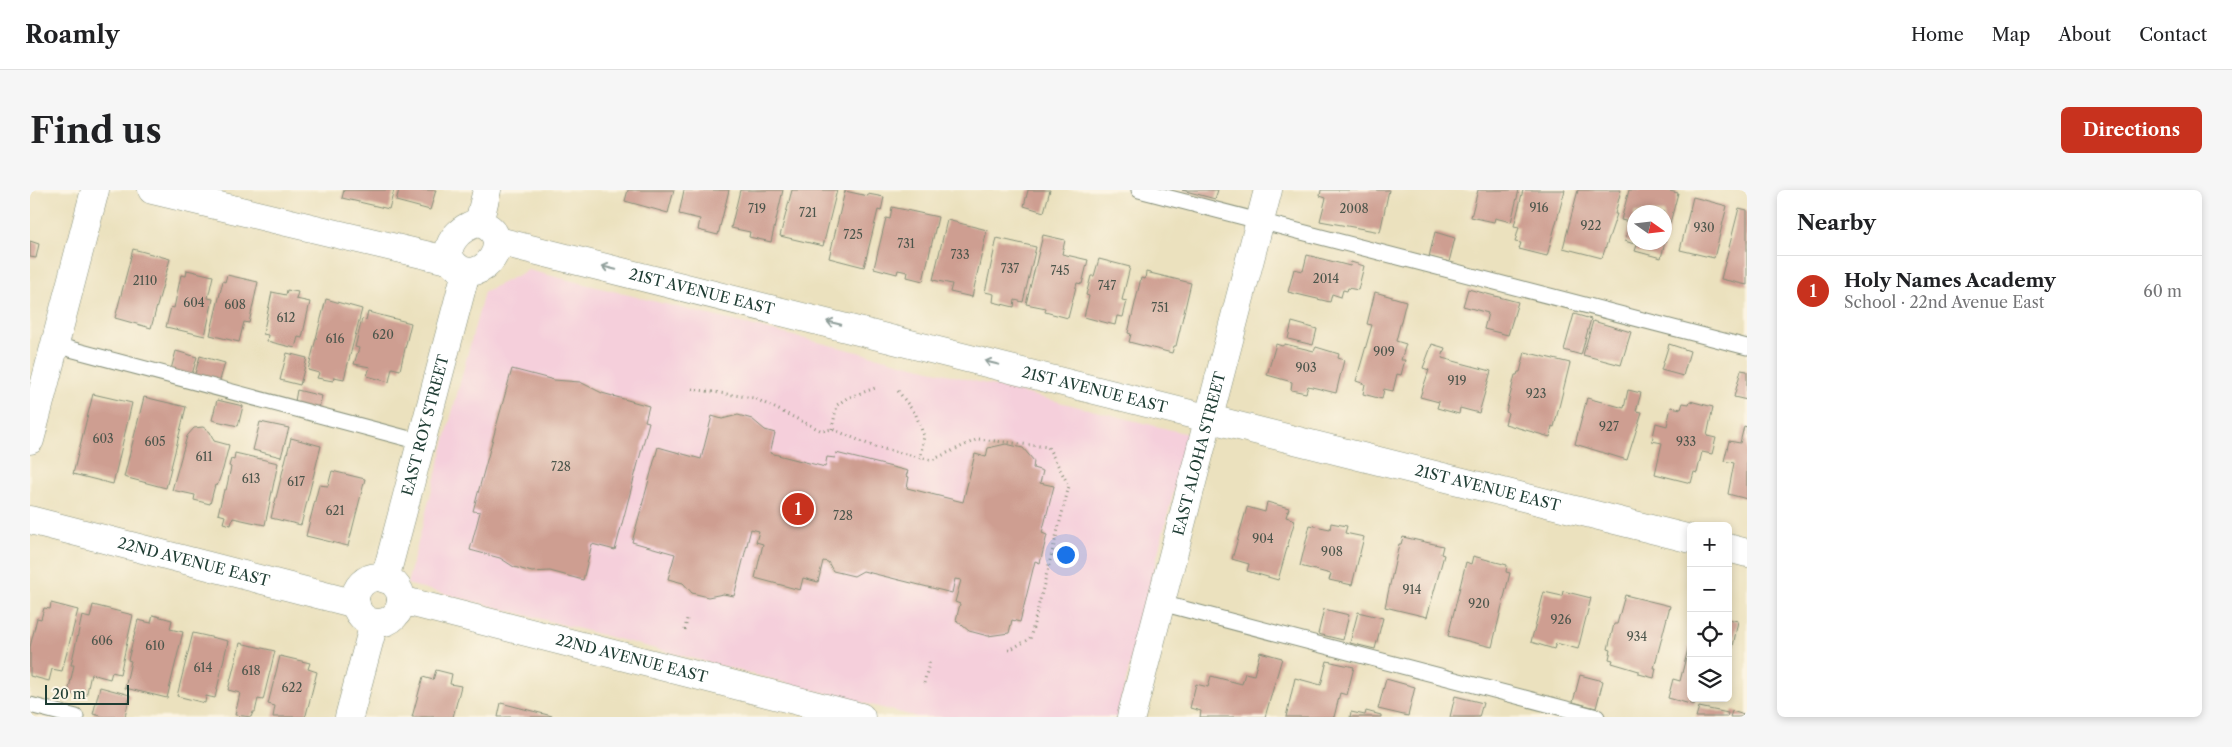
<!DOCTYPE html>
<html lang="en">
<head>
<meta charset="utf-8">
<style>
	:root { --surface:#fff; --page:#f6f6f6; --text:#202124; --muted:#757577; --line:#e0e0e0; --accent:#c8321e }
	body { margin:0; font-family:"Libre Caslon Text",serif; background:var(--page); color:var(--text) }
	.controls { position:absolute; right:15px; bottom:15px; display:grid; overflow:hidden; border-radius:8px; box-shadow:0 2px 8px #0003 }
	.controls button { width:45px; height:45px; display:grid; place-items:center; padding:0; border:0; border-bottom:1px solid var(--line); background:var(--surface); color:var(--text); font:25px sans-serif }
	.compass { position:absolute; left:1597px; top:15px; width:45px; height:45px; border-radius:50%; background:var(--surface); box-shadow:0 2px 8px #0003; rotate:104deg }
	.scale { position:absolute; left:15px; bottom:12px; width:84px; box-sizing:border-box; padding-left:5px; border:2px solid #1f3d34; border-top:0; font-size:14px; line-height:18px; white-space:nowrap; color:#1f3d34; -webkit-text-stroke:4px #fcf5e5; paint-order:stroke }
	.you { position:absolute; left:1035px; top:364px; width:18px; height:18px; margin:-12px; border:4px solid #fff; border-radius:50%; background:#1a73e8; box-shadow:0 0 0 8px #1a73e833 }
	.badge { display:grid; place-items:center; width:32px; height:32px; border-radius:50%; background:var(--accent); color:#fff; font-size:16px; font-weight:700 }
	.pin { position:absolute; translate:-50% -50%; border:2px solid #fff; box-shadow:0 1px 5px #0006 }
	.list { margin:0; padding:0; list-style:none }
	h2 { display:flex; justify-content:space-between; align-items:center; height:65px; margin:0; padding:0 20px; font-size:21px }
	h2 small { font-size:16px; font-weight:400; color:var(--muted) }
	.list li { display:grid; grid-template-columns:32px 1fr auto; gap:15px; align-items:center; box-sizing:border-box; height:70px; padding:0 20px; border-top:1px solid var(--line) }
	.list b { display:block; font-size:19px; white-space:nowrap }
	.list p { margin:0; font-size:16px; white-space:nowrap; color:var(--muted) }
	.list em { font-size:16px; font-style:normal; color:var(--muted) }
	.icon { flex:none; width:28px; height:28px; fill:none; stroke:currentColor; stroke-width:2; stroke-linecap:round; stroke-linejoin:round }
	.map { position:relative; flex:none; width:1717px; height:527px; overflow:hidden; border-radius:8px }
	header { display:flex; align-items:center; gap:30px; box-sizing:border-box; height:70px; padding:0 25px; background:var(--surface); border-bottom:1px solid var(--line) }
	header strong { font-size:24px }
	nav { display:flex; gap:28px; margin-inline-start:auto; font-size:18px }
	.intro { display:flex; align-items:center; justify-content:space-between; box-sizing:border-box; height:120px; padding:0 30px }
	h1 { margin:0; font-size:35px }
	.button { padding:12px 22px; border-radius:8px; background:var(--accent); color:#fff; font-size:18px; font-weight:700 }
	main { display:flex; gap:30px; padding:0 30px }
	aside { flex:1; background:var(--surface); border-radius:8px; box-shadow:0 2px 8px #0003 }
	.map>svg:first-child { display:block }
</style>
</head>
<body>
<header>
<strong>Roamly</strong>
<nav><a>Home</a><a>Map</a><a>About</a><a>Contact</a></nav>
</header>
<div class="intro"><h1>Find us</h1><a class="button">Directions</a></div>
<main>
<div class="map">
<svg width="1717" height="527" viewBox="0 0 1717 527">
	<rect width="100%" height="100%" fill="#fcf5e5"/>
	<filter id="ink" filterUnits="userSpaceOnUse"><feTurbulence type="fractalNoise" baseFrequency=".02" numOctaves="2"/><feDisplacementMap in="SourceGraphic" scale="10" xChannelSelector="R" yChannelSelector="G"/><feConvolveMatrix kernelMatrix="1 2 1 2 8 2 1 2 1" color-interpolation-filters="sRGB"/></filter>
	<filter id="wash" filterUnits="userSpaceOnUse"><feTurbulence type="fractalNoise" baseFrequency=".0096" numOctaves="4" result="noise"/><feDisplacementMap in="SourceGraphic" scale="20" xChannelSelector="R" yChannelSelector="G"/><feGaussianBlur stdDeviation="1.12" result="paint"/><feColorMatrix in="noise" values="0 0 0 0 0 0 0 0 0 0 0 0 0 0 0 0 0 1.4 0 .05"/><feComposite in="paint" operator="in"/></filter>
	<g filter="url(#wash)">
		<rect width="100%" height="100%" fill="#ebe1be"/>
		<path fill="#f5cfdb" d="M498,80L1158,244L1087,527H887L377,394L454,102Z"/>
		<g id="blocks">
			<path fill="#ce9e91" d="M314,0H364L359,19L312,8Z
				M369,0H406L400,20L366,11Z
				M598,0H644L638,23L595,11Z
				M654,0H699L688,45L668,40L670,29L649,24Z
				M710,0H753L741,52L719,47L720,42L701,38Z
				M762,0H807L793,56L750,46Z
				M998,0H1020L1014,22L994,16Z
				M1152,0H1188L1185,9Z
				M1291,0H1359L1350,42L1290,31L1296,8L1290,6Z
				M1448,0H1489L1481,32L1465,28L1464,32L1441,27Z
				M1493,0H1535L1517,66L1489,59L1491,53L1485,52L1489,37L1484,36Z
				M1548,0H1591L1585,24H1587L1572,68L1533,58Z
				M1599,0H1636L1648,3L1635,52L1634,22H1604V52H1635L1631,68L1605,61L1607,55L1595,51L1600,32L1591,30Z
				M815,1L838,6V4L854,7L851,21L848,20L834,77L799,68Z
				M1663,7L1697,16L1684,68L1650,60Z
				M862,17L908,27L893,91L877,87L878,82L868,80L867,84L844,78L856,28L860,29Z
				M1709,18L1717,20V95L1691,89Z
				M917,30L957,40L942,107L920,102L922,94L903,90Z
				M1405,42L1425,48L1419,72L1399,67Z
				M1013,45L1035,50L1032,64L1058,70L1052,94L1047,93L1038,128L1015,122L1016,118L996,114Z
				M967,48L1006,57L993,112L985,110L984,117L963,112L964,104L955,102Z
				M0,51L9,54L6,68L0,67Z
				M103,59L140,69L121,138L85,128Z
				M1277,65L1320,76L1321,72L1334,76L1328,100L1318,98L1317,101L1313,100L1311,107L1302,104L1300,112L1258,102L1264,79L1273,81Z
				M1069,69L1100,77L1092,110L1097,111L1093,127L1087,126L1085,135L1054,127L1059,106L1056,105L1061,86H1064Z
				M157,80L183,86L178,108L183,109L175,146L136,137L141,117L144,118L151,85L156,86Z
				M1116,82L1161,93L1146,156H1144L1142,163L1099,152L1101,144L1098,143L1111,88L1115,89Z
				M197,85L228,92L219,133L214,132L209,152L180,145L193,91L195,92Z
				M1438,99L1488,112L1478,145L1454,139L1458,123L1433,116Z
				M257,100L268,102L266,109L280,112L272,148L268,147L265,158L237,151L238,145L233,144L242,102L256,105Z
				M1345,102L1376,111L1366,151L1376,154L1371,170H1375L1371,185L1367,184L1363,201L1354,199L1352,209L1333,204L1335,194L1326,191L1342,135L1337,134Z
				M296,109L332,119L314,189L304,187L303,191L287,188L289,183L278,180Z
				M338,122L381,133L370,180L362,178L359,192L337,186L340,177L324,174L329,158L325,157L332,129L336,130Z
				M1544,124L1561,129L1551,165L1534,160Z
				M1563,131L1601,142L1591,175L1553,165Z
				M1262,132L1287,139L1283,155L1258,149Z
				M1246,154L1252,156L1255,154L1284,161L1286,157L1309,164L1308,168L1314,170L1306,203L1278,196L1276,203L1261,200L1262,192L1237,185Z
				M1402,154L1415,158L1412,168L1461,181L1449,223L1430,218L1429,224L1407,218L1409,212L1390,207L1399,180L1393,178Z
				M1639,154L1660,161L1653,186L1631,180Z
				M146,161L167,167L161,188L140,183Z
				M1495,162L1540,173L1524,237L1522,236L1520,247L1475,234L1478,223L1476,222L1485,185H1487L1488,182H1490Z
				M257,163L277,168L270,195L250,190Z
				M170,166L195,173L188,197L163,190Z
				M482,179L524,190L550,192L572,203L619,216L615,231L619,232L585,360L562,354L553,390L520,381L502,382L484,377L470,368L440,360L450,322L443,321Z
				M1711,180L1717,181V210L1704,207Z
				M267,200L292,206L288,222L264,217Z
				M1598,200L1611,203L1606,221L1612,222L1597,270L1545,254L1557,208L1594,218Z
				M63,204L102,213L83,294L43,284Z
				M114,207L156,217L136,298L94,287Z
				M187,210L213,216L208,236L182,230Z
				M1660,211L1683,217L1677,246L1686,248L1682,264L1672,262L1667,283L1664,282L1661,293L1625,284L1632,253L1622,251L1626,233L1637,236L1641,217L1651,219L1653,213L1659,214Z
				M708,225L722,229L735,240L745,243L740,263L795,277L797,267L805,268L806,263L878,281L876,286L879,287L877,298L933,312L945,264L956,267L958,258L976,254L993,258L1004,271L1003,278L1013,281L1010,293L1024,296L1012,343L1017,345L1010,373L1005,371L990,432L982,430L979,443L958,446L939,441L926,430L930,414L925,412L931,390L925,389L922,403L833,381L824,386L803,381L798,372L793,371L788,392L773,388L770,400L725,388L733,354L726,352L729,341L721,339L704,406L693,404L678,407L662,403L653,393L638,389L645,364L602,352L628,257L671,269L682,226L692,229Z
				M230,232L259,238L251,267L223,260Z
				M1714,236L1717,237V309L1698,304L1704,273L1694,271L1699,251L1710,253Z
				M173,237L180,242L184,251L199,255L193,279L187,296L185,295L180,314L164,310L165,305L142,300L157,246L164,238Z
				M261,248L291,256L271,335L241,328Z
				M205,263L248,273L235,335L203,328L201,335L193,333L195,326L188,324L194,300H196L201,277L199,276L201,269L204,270Z
				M302,281L335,289L318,356L276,346L289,295L298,296Z
				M1237,312L1259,318L1256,327L1265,330L1248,390L1217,381L1219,374L1202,369L1217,317L1235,322Z
				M1301,333L1317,336L1315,343L1334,347L1322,395L1299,390L1301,384L1270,376L1280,335L1300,339Z
				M1373,347L1413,356L1411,364L1414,365L1397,427L1355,417L1369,354H1371Z
				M1443,366L1477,375L1476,382L1480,383L1462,457L1418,446L1436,372L1441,374Z
				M1533,401L1561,408L1548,459L1526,453L1524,459L1501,452L1514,402L1532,406Z
				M1595,405L1640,416L1624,478H1626L1624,488L1609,484V481L1582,473L1583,470L1579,469L1581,460L1578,459L1584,434H1587Z
				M21,413L48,420L32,481L22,479L19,491L0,486V457L7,428L11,429L14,418L20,419Z
				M63,415L103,425L90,484L82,482L80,489L61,484L56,507L38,503L44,475H41L52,426L60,428Z
				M1294,419L1319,425L1313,450L1288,444Z
				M1328,422L1353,428L1345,459L1320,453Z
				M123,425L142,430L140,439L153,442L137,508L95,498L101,471L98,470L108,430L121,433Z
				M1698,429L1708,431L1699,477H1698Z
				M163,443L198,451L185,508L176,506L175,513L147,506Z
				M1660,451L1661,508H1665L1664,515L1638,508L1643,489L1650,491Z
				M210,453L245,461L233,510L228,509L225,522H223L221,527L205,525L210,503L198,500Z
				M1230,462L1252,468L1235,527H1170L1171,521L1160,518L1166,494L1178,497L1181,486L1212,494L1215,483L1224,485Z
				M250,466L280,473L278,479L287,482L276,525L274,527H243L245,516L238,514Z
				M1297,471L1324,477L1317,505L1310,503L1304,527H1256L1265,488L1291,495Z
				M406,480L422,484L420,494L431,496L423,527H382L393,487L403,490Z
				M1550,485L1573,491L1566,518L1543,512Z
				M1356,489L1385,497L1378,526L1348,519Z
				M70,497L100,505L95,527H75L63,524Z
				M1425,506L1453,513L1449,527H1420Z
				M471,513L522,526V527H468Z
				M1669,517L1698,523L1697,527H1666Z
				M1336,521L1351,525V527H1320L1321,522L1335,525Z
				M1702,521L1717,526V527H1700Z"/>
		</g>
	</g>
	<g filter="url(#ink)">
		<use href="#blocks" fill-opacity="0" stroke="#858f79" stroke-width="1"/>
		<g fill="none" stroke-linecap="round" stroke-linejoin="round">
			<g stroke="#858f79" stroke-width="17">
				<path id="service" d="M1109,0L1717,157
					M25,155L391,252
					M1131,413L1567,527
					M0,515L46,527"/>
			</g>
			<g stroke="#858f79" stroke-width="29">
				<g id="minor">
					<path d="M122,0L421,71"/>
					<path d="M449,33C490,46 451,99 426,76C407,59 431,35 449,33Z"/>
					<path d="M449,33L457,0"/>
					<path id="s1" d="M468,51L1661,349"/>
					<path d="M0,250L65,0"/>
					<path id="s2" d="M0,330L326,414"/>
					<path d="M1698,358L1717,363"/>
					<circle cx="348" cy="410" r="23"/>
					<path id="s3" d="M355,389L436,82"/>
					<path id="s4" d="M371,410L831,527"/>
					<path d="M319,527L344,433"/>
				</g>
			</g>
			<g stroke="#858f79" stroke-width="29">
				<g id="tertiary">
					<path id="s5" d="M1101,527L1238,0"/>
				</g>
			</g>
			<path stroke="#858f79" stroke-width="3" stroke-dasharray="1 4" stroke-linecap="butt" d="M662,199L724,208L792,241L802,239L845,257L902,270L948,249L1018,257L1039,296L1000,449L977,461
				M868,201L886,225L894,246L890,269
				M802,239L807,215L817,208L848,197
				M655,440L657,429
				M894,493L900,470"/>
			<use href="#service" stroke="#fff" stroke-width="15"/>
			<use href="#minor" stroke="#fff" stroke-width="28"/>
			<use href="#tertiary" stroke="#fff" stroke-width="28"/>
		</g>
		<defs><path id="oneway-shaft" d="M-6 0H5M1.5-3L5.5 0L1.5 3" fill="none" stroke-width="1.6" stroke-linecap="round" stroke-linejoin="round" transform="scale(1.25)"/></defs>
		<g stroke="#8f9e9a">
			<use href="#oneway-shaft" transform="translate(579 78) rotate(-166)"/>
			<use href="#oneway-shaft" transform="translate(804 133) rotate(-166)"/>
			<use href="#oneway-shaft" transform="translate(962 173) rotate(-166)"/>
		</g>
	</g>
	<g text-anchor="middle" stroke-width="4.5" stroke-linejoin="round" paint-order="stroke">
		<g font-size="12" fill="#4b554b">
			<text x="1509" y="22">916</text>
			<text x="727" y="23">719</text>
			<text x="1324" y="23">2008</text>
			<text x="778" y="27">721</text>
			<text x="1561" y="40">922</text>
			<text x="1674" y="42">930</text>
			<text x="823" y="49">725</text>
			<text x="876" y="58">731</text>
			<text x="930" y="69">733</text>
			<text x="980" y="83">737</text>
			<text x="1030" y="85">745</text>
			<text x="1296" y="93">2014</text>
			<text x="115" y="95">2110</text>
			<text x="1077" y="100">747</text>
			<text x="164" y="117">604</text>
			<text x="205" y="119">608</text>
			<text x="1130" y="122">751</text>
			<text x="256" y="132">612</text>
			<text x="353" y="149">620</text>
			<text x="305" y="153">616</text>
			<text x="1354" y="166">909</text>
			<text x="1276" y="182">903</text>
			<text x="1427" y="195">919</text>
			<text x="1506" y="208">923</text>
			<text x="1579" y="241">927</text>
			<text x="73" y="253">603</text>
			<text x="125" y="256">605</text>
			<text x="1656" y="256">933</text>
			<text x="174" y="271">611</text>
			<text x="531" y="281">728</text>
			<text x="221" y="293">613</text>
			<text x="266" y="296">617</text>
			<text x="305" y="325">621</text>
			<text x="813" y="330">728</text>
			<text x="1233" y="353">904</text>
			<text x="1302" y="366">908</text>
			<text x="1382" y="404">914</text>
			<text x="1449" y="418">920</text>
			<text x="1531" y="434">926</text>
			<text x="1607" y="451">934</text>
			<text x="72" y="455">606</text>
			<text x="125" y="460">610</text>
			<text x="173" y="482">614</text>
			<text x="221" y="485">618</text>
			<text x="262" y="502">622</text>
		</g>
		<g font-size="15" fill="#1f3d34" stroke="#fcf5e5">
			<text dy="5" stroke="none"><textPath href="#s1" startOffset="210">21ST AVENUE EAST</textPath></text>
			<text dy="5" stroke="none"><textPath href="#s1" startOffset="615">21ST AVENUE EAST</textPath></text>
			<text dy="5" stroke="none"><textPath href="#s3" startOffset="159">EAST ROY STREET</textPath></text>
			<text dy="5" stroke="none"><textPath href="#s5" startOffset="272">EAST ALOHA STREET</textPath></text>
			<text dy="5" stroke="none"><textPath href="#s1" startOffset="1020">21ST AVENUE EAST</textPath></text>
			<text dy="5" stroke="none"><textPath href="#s2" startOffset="169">22ND AVENUE EAST</textPath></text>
			<text dy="5" stroke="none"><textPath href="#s4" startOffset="238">22ND AVENUE EAST</textPath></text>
		</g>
	</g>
</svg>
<div class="controls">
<button>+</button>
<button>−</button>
<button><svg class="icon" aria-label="locate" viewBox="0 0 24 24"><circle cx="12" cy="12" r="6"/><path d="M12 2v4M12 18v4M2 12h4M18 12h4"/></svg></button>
<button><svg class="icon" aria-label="layers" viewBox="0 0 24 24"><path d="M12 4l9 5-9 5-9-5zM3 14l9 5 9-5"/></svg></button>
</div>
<svg class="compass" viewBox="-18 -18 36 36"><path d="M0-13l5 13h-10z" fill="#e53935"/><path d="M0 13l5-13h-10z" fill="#757577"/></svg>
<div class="scale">20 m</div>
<div class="you"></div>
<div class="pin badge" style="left:768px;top:319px">1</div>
</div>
<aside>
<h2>Nearby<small></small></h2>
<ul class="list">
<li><span class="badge">1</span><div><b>Holy Names Academy</b><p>School · 22nd Avenue East</p></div><em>60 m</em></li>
</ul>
</aside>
</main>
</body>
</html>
